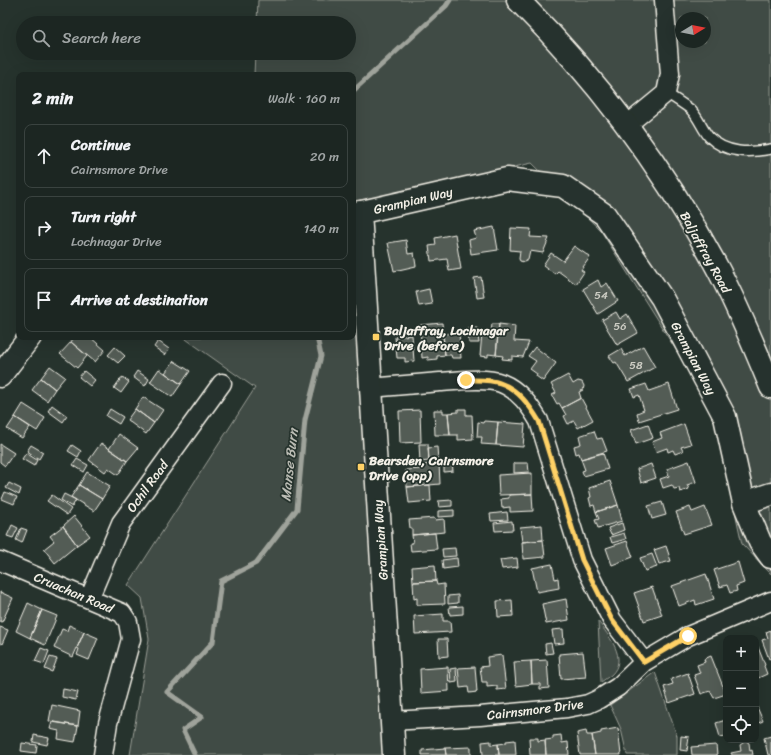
<!DOCTYPE html>
<html lang="en">
<head>
<meta charset="utf-8">
<style>
	:root { --surface:#1c2622; --page:#252e2a; --text:#f1f3f6; --muted:#a0a5a5; --line:#3a4340 }
	body { margin:0; font-family:Sriracha,sans-serif; background:var(--page); color:var(--text) }
	.controls { position:absolute; right:12px; bottom:12px; display:grid; overflow:hidden; border-radius:8px; box-shadow:0 4px 16px #0002 }
	.controls button { width:36px; height:36px; display:grid; place-items:center; padding:0; border:0; border-bottom:1px solid var(--line); background:var(--surface); color:var(--text); font:20px sans-serif }
	.compass { position:absolute; left:675px; top:12px; width:36px; height:36px; border-radius:50%; background:var(--surface); box-shadow:0 4px 16px #0002; rotate:80deg }
	.stop { position:absolute; width:12px; height:12px; margin:-9px; border:3px solid #ffd166; border-radius:50%; background:#fff }
	.stop.end { background:#ffd166; border-color:#fff; box-shadow:0 1px 4px #0008 }
	.list { margin:0; padding:0; list-style:none }
	h2 { display:flex; justify-content:space-between; align-items:center; height:52px; margin:0; padding:0 16px; font-size:17px }
	h2 small { font-size:13px; font-weight:400; color:var(--muted) }
	.list li { display:grid; grid-template-columns:26px 1fr auto; gap:12px; align-items:center; box-sizing:border-box; height:64px; margin:0 8px 8px; padding:0 8px; border:1px solid var(--line); border-radius:8px }
	.list b { display:block; font-size:15px; white-space:nowrap }
	.list p { margin:0; font-size:13px; white-space:nowrap; color:var(--muted) }
	.list em { font-size:13px; font-style:normal; color:var(--muted) }
	.icon { flex:none; width:22px; height:22px; fill:none; stroke:currentColor; stroke-width:2; stroke-linecap:round; stroke-linejoin:round }
	.map { position:relative; flex:none; width:771px; height:755px; overflow:hidden }
	.search { position:absolute; background:var(--surface); box-shadow:0 4px 16px #0002; left:16px; top:16px; width:340px; height:44px; display:flex; align-items:center; gap:10px; box-sizing:border-box; padding:0 14px; border-radius:22px; color:var(--muted); font-size:15px }
	.panel { position:absolute; background:var(--surface); box-shadow:0 4px 16px #0002; left:16px; top:72px; width:340px; height:268px; border-radius:8px }
	.map>svg:first-child { display:block }
</style>
</head>
<body>
<div class="map">
<svg width="771" height="755" viewBox="0 0 771 755">
	<rect width="100%" height="100%" fill="#26332d"/>
	<filter id="ink" filterUnits="userSpaceOnUse"><feTurbulence type="fractalNoise" baseFrequency=".025" numOctaves="2"/><feDisplacementMap in="SourceGraphic" scale="8" xChannelSelector="R" yChannelSelector="G"/><feConvolveMatrix kernelMatrix="1 2 1 2 8 2 1 2 1" color-interpolation-filters="sRGB"/></filter>
	<g filter="url(#ink)">
		<path fill="#414b45" stroke="#9a9e96" fill-rule="evenodd" d="M258,0H771V574L742,544L712,407L601,231L532,163L353,203V75H254L255,53H349V23H257ZM681,18H705V42H681Z
			M353,254L384,755H130L149,639L142,598L128,585L255,388L183,337H353Z
			M598,621C608,636 629,658 611,675C608,677 604,680 601,682Z
			M655,672L677,736V755H627L621,729L610,705Z"/>
		<g fill="none" stroke-linecap="round" stroke-linejoin="round">
			<path stroke="#9fa39b" stroke-width="5" d="M353,91L446,6L450,0
				M195,755L183,730L202,717L167,692L213,642L221,581L256,563L297,509L305,420L321,356L317,337"/>
		</g>
		<path fill="#525c55" stroke="#f4f1e8" d="M494,227L498,250L471,254L469,240L476,238L474,231Z
			M511,228L531,229L530,237L549,238L543,253L530,251L528,260L524,262L520,261L519,259L520,251L510,250Z
			M455,234L461,269L449,271L447,259L431,261L429,246L436,245L435,238Z
			M406,240L408,254L414,253L416,266L394,271L388,243Z
			M574,246L590,257L581,270L584,272L576,284L558,271L555,274L543,265L551,253L563,261Z
			M481,277L484,297L477,298L474,278Z
			M598,280L601,287L607,283L618,301L598,314L583,289Z
			M429,289L432,304L419,306L416,292Z
			M616,312L620,319L627,314L638,333L617,345L602,320Z
			M442,323L445,355L437,356V359L428,360V357L422,358L420,325Z
			M492,324H499L496,355L488,354V357L480,356L482,333H491Z
			M499,324L515,326L514,341L529,342L523,357L512,356V360L502,359L503,356L496,355Z
			M477,328L479,343H469L468,329Z
			M459,333L461,358H452L451,355H445L443,334Z
			M412,335L414,361L405,362V358H397L395,337Z
			M74,337H90L105,350L95,362L71,342Z
			M158,341L169,349L165,355L154,347Z
			M71,342L87,356L77,368L60,354Z
			M643,346L655,367L628,382L616,362L614,363L609,356L621,349L625,356Z
			M115,347L125,356L118,363L108,355Z
			M535,347L556,363L543,381L536,376L537,374L530,369L536,361L528,356Z
			M174,361L190,371L181,384L165,373Z
			M50,366L65,377L55,389L41,378Z
			M159,369L181,384L172,397L150,382Z
			M84,371L95,380L90,386L79,377Z
			M137,371L149,379L145,386L133,377Z
			M568,375L573,384L578,381L582,382L584,386L583,390L579,392L581,398L562,408L559,403L557,404L552,395L556,393L551,384Z
			M122,377L129,382L121,393L114,388Z
			M41,378L55,389L47,401L32,390Z
			M646,384L649,391L669,384L677,409L639,421L637,413L644,410L639,395L634,397L631,389Z
			M143,397L163,410L154,423L135,409Z
			M581,398L593,420L578,428L574,421L568,424L564,416L566,415L562,408Z
			M23,404L45,418L37,431L15,417Z
			M52,405L67,416L63,422L48,411Z
			M110,409L123,417L119,424L106,416Z
			M135,409L154,423L146,434L127,420Z
			M458,409H466V415H472L473,439L458,440V435H450L448,413L458,412Z
			M420,410L421,442L400,443L399,411Z
			M434,410H443V413H448L450,435H435Z
			M15,417L30,427L22,438L7,429Z
			M484,421L498,422L496,445L481,444L482,437H477L478,422L483,423Z
			M498,422L525,424L523,447L496,445Z
			M648,424L653,438L636,444L631,430Z
			M684,424L691,444L681,447L683,451L675,454L673,450L668,452L667,448L656,452L652,442L662,438L660,433Z
			M594,431L597,439L602,438L607,451L581,459L579,453L576,454L574,446L581,444L579,436Z
			M119,434L138,448L127,461L109,449Z
			M101,443L127,461L118,475L108,468L105,472L89,460Z
			M0,444L14,453L5,466L0,462Z
			M419,444H428L429,461L420,462Z
			M31,445L43,452L39,459L27,451Z
			M72,445L81,451L78,457L68,451Z
			M437,447L438,460L429,461L428,448Z
			M26,453L37,460L34,466L22,459Z
			M603,453L608,469L584,476L582,471L585,470L581,459Z
			M77,459L88,465L84,472L73,465Z
			M444,461H452L453,471L444,472Z
			M689,461L696,482L687,485L689,489L680,492L679,488L674,489L672,485L663,488L660,479L669,476L667,469Z
			M439,463L440,484L407,487L406,470L422,469V465Z
			M514,463H528L529,472L514,473Z
			M651,464L656,478L641,483L637,469Z
			M87,472L110,486L102,499L79,485Z
			M532,473V494L499,495L498,475Z
			M610,481L618,505L596,512L594,505L591,506L589,498L591,497L589,488Z
			M9,483L21,489L19,495L6,488Z
			M79,485L102,499L94,511L71,497Z
			M430,485L431,501L409,503L407,487Z
			M5,492L17,497L14,504L2,499Z
			M64,494L76,500L72,507L61,500Z
			M532,494L533,511L510,512V507L502,508L501,499L509,498V495Z
			M52,495L71,509L67,515L47,501Z
			M452,500V506L439,507L438,501Z
			M662,502L666,515L652,519L648,506Z
			M618,505L622,521L598,528L595,520L599,519L596,512Z
			M690,507L692,512L705,507L712,525L684,534L676,512Z
			M454,510V516L438,517V511Z
			M507,512L508,520L491,521L490,514Z
			M74,516L90,536L77,545L63,526Z
			M434,518L435,520L444,519L445,532L412,535V528H410L409,520Z
			M512,521L513,530L495,531L494,523Z
			M622,523L624,530L611,535L608,528Z
			M12,525L18,528L13,538L7,536Z
			M542,525L543,540L522,542L520,527Z
			M63,526L77,545L55,563L44,549L54,541L50,536Z
			M21,528L27,530L22,543L16,540Z
			M435,533L437,549L411,551L410,543H413L412,535Z
			M624,533L626,539L612,543L610,537Z
			M543,540L545,557L523,559L522,542Z
			M627,541L633,557L612,565L606,548Z
			M666,546L671,561L659,564L654,550Z
			M455,548L456,556L443,557L442,549Z
			M652,554L657,567L645,571L640,558Z
			M457,558L458,567L443,569L442,560Z
			M517,558L518,567L502,569L500,560Z
			M738,562L744,583L736,586L737,591L730,593L727,585L720,587L714,570Z
			M552,564L555,579L558,578L559,588L537,592L532,568Z
			M435,565L436,581L413,582L412,567Z
			M706,574L714,599L696,605L695,600L679,606L672,586Z
			M436,581L437,585L444,584L445,604L417,605V598L414,599L413,582Z
			M652,587L662,615L644,621L634,593Z
			M0,592L13,598L2,622L0,621Z
			M458,595V603L448,604V596Z
			M566,599L569,620L546,624L542,604Z
			M512,600L513,616L498,617L497,601Z
			M28,603L42,610L30,638L16,631Z
			M463,606V614L450,615L449,607Z
			M42,610L57,616L45,645L30,638Z
			M443,614V621H450L451,632L415,634L414,616Z
			M69,625L84,632L73,657L54,648L62,629L67,631Z
			M0,627L8,630L2,644L0,643Z
			M563,629L564,643L554,644L552,630Z
			M771,630V658L769,659L762,640L768,638L766,632Z
			M84,632L98,638L89,660L77,655L79,649L77,648Z
			M438,639H447L448,656L439,657Z
			M756,642L765,665L764,666L767,674L756,679Z
			M551,643L553,653L546,654L545,644Z
			M41,648L49,651L44,664L35,661Z
			M583,652L586,677L561,679L559,654Z
			M502,655L506,689L497,690V686L487,687V682H482L480,667L488,666L487,657Z
			M711,656L726,694L714,698L710,691L701,694L694,675L700,673L697,665L705,662L704,659Z
			M50,657L57,659L52,672L45,669Z
			M547,660L549,688L540,689V684H532L531,661Z
			M531,661L532,684L516,686L514,662Z
			M448,667L449,691L421,693L420,669Z
			M475,667L477,692L469,693L468,687L460,688L458,668Z
			M456,668L457,682L451,683L450,669Z
			M688,673L695,694L669,703L664,687L673,684L671,679Z
			M63,689L78,692L76,700L62,697Z
			M52,705L80,711L78,726L49,721Z
			M757,707L763,721L756,724V708Z
			M726,720V736L720,737L716,723Z
			M52,722L78,726L75,742L58,739L59,731L50,729Z
			M618,728L621,755H595L592,735L601,733V731Z
			M586,731L587,735H592L595,755H580L577,733Z
			M34,735L49,738L47,745L33,742Z
			M561,735L562,743L568,742L569,755H546L545,740L553,739V736Z
			M681,736L689,737L687,751L680,750Z
			M771,736V755H768L764,738Z
			M529,738H538V741L545,740L546,755H530Z
			M515,740L516,755H499L498,744L506,743V741Z
			M491,741V745L498,744L499,755H483L482,742Z
			M746,741L749,743L750,751L752,750L753,755H732L731,753L741,751L740,745Z
			M22,743L37,745L36,753L21,751Z
			M716,745L717,755H692L691,747Z
			M471,747V755H446L445,748Z
			M445,748L446,755H422V750Z"/>
		<g fill="none" stroke-linecap="round" stroke-linejoin="round">
			<g stroke="#f4f1e8" stroke-width="12">
				<path id="lane" d="M666,93C674,98 682,103 690,109C698,116 702,129 709,137C726,154 750,153 771,149"/>
			</g>
			<g stroke="#f4f1e8" stroke-width="21">
				<path id="street" d="M627,125L666,93L670,74L664,0
					M370,388C394,386 417,384 440,382C457,381 486,377 501,383C519,390 530,406 539,421L582,560L612,620L644,662
					M0,561L122,613L128,622L131,639L108,723L103,755
					M89,599L121,523L222,383
					M391,721L480,716L567,708L588,704L599,699L618,687L644,662L688,636L771,601"/>
			</g>
			<g stroke="#f4f1e8" stroke-width="25">
				<path id="secondary" d="M518,0C598,80 666,171 719,271C739,309 755,348 771,387
					M360,212L394,755
					M353,214L507,179L563,186L605,215L662,298L725,417L744,503L760,542L771,557
					M0,376L30,337
					M744,503L771,494"/>
			</g>
			<use href="#lane" stroke="#26332d" stroke-width="9"/>
			<use href="#street" stroke="#26332d" stroke-width="18"/>
			<use href="#secondary" stroke="#26332d" stroke-width="22"/>
		</g>
	</g>
	<g fill="none" stroke-linecap="round" stroke-linejoin="round" filter="url(#ink)">
		<path stroke="#ffd166" stroke-width="5" d="M466,380C477,380 490,379 500,383C518,389 530,406 539,421L582,560L612,620L644,662L688,636"/>
	</g>
	<g fill="#ffd166" stroke="#26332d" stroke-width="1.5">
		<rect x="372" y="333" width="8" height="8" rx="2"/>
		<rect x="357" y="463" width="8" height="8" rx="2"/>
	</g>
	<g text-anchor="middle" stroke-width="3.5" stroke-linejoin="round" paint-order="stroke">
		<g font-size="11" fill="#ccccc3">
			<text x="601" y="299">54</text>
			<text x="620" y="330">56</text>
			<text x="636" y="369">58</text>
		</g>
		<g font-size="13" fill="#f4f1e8" stroke="#26332d">
			<text transform="translate(413 200) rotate(-13)" y="5">Grampian Way</text>
			<text transform="translate(706 252) rotate(61)" y="5">Baljaffray Road</text>
			<text transform="translate(694 358) rotate(62)" y="5">Grampian Way</text>
			<text transform="translate(147 486) rotate(-54)" y="5">Ochil Road</text>
			<text transform="translate(380 540) rotate(-94)" y="5">Grampian Way</text>
			<text transform="translate(74 592) rotate(23)" y="5">Cruachan Road</text>
			<text transform="translate(535 709) rotate(-7)" y="5">Cairnsmore Drive</text>
		</g>
		<g font-size="13" font-weight="bold" fill="#f4f1e8" stroke="#26332d" text-anchor="start">
			<text x="384" y="335">Baljaffray, Lochnagar<tspan x="384" dy="15">Drive (before)</tspan></text>
			<text x="369" y="465">Bearsden, Cairnsmore<tspan x="369" dy="15">Drive (opp)</tspan></text>
		</g>
		<g font-size="14" font-style="italic" fill="#bcbdb5" stroke="#26332d">
			<text transform="translate(289 465) rotate(-84)" y="5">Manse Burn</text>
		</g>
	</g>
</svg>
<div class="controls">
<button>+</button>
<button>−</button>
<button><svg class="icon" aria-label="locate" viewBox="0 0 24 24"><circle cx="12" cy="12" r="6"/><path d="M12 2v4M12 18v4M2 12h4M18 12h4"/></svg></button>
</div>
<svg class="compass" viewBox="-18 -18 36 36"><path d="M0-13l5 13h-10z" fill="#e53935"/><path d="M0 13l5-13h-10z" fill="#a0a5a5"/></svg>
<div class="stop" style="left:688px;top:636px"></div>
<div class="stop end" style="left:466px;top:380px"></div>
<div class="search"><svg class="icon" aria-label="search" viewBox="0 0 24 24"><circle cx="10" cy="10" r="6"/><path d="M15 15l6 6"/></svg>Search here</div>
<section class="panel">
<h2>2 min<small>Walk · 160 m</small></h2>
<ul class="list">
<li><svg class="icon" aria-label="ahead" viewBox="0 0 24 24"><path d="M12 20V5M6 11l6-6 6 6"/></svg><div><b>Continue</b><p>Cairnsmore Drive</p></div><em>20 m</em></li>
<li><svg class="icon" aria-label="right" viewBox="0 0 24 24"><path d="M7 20v-9h11M14 6l5 5-5 5"/></svg><div><b>Turn right</b><p>Lochnagar Drive</p></div><em>140 m</em></li>
<li><svg class="icon" aria-label="arrive" viewBox="0 0 24 24"><path d="M6 21V4h12l-3 4 3 4H6"/></svg><div><b>Arrive at destination</b></div></li>
</ul>
</section>
</div>
</body>
</html>
